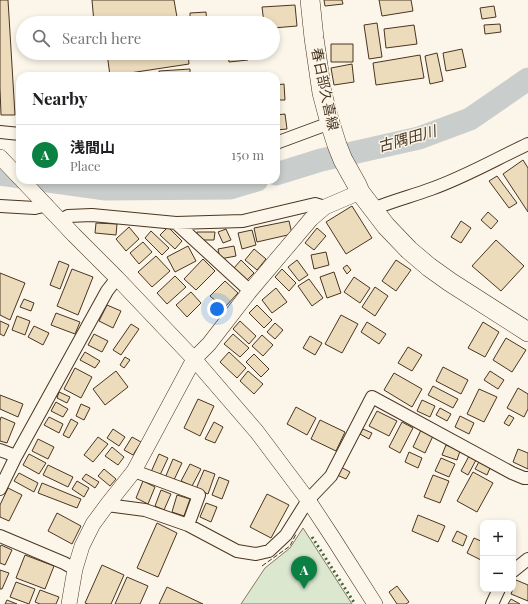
<!DOCTYPE html>
<html lang="en">
<head>
<meta charset="utf-8">
<style>
	:root { --surface:#fff; --page:#f2f2f2; --text:#202124; --muted:#757577; --line:#e0e0e0; --accent:#0b8043 }
	body { margin:0; font-family:"Playfair Display","Noto Sans JP",serif; background:var(--page); color:var(--text) }
	.controls { position:absolute; right:12px; bottom:12px; display:grid; overflow:hidden; border-radius:8px; box-shadow:0 2px 6px #0003 }
	.controls button { width:36px; height:36px; display:grid; place-items:center; padding:0; border:0; border-bottom:1px solid var(--line); background:var(--surface); color:var(--text); font:20px sans-serif }
	.you { position:absolute; left:217px; top:309px; width:14px; height:14px; margin:-10px; border:3px solid #fff; border-radius:50%; background:#1a73e8; box-shadow:0 0 0 6px #1a73e833 }
	.badge { display:grid; place-items:center; width:26px; height:26px; border-radius:50%; background:var(--accent); color:#fff; font-size:13px; font-weight:700 }
	.pin { position:absolute; translate:-50% -33px; filter:drop-shadow(0 1px 2px #0008) }
	.pin::after { content:''; position:absolute; top:21px; width:14px; height:12px; background:inherit; clip-path:polygon(0 0,100% 0,50% 100%) }
	.list { margin:0; padding:0; list-style:none }
	h2 { display:flex; justify-content:space-between; align-items:center; height:52px; margin:0; padding:0 16px; font-size:17px }
	h2 small { font-size:13px; font-weight:400; color:var(--muted) }
	.list li { display:grid; grid-template-columns:26px 1fr auto; gap:12px; align-items:center; box-sizing:border-box; height:60px; padding:0 16px; border-top:1px solid var(--line) }
	.list b { display:block; font-size:15px; white-space:nowrap }
	.list p { margin:0; font-size:13px; white-space:nowrap; color:var(--muted) }
	.list em { font-size:13px; font-style:normal; color:var(--muted) }
	.icon { flex:none; width:22px; height:22px; fill:none; stroke:currentColor; stroke-width:2; stroke-linecap:round; stroke-linejoin:round }
	.map { position:relative; flex:none; width:528px; height:604px; overflow:hidden }
	.search { position:absolute; background:var(--surface); box-shadow:0 2px 6px #0003; left:16px; top:16px; width:264px; height:44px; display:flex; align-items:center; gap:10px; box-sizing:border-box; padding:0 14px; border-radius:22px; color:var(--muted); font-size:15px }
	.panel { position:absolute; background:var(--surface); box-shadow:0 2px 6px #0003; left:16px; top:72px; width:264px; height:112px; border-radius:12px }
	.map>svg:first-child { display:block }
</style>
</head>
<body>
<div class="map">
<svg width="528" height="604" viewBox="0 0 528 604">
	<rect width="100%" height="100%" fill="#fbf6e9"/>
	<path fill="#dce7d0" stroke="#887966" d="M303,528L352,604H241L265,568L290,548Z"/>
	<g fill="none" stroke-linecap="round" stroke-linejoin="round">
		<path stroke="#c9cecd" stroke-width="23" d="M0,174L20,177
			M276,174L321,160L419,138L470,119L528,79
			M41,180L106,189L230,188L257,180"/>
	</g>
	<path fill="#ecdcbc" stroke="#4a3520" d="M0,0H8L15,115H1L0,88Z
		M92,0H174L178,23H94Z
		M324,0H342L343,4L325,6Z
		M379,0H411L413,11L382,16Z
		M295,5L297,26L273,28V23H264L262,7Z
		M494,6L496,17L482,19L480,8Z
		M206,12L207,23H190V13Z
		M244,18V23H225L224,20Z
		M377,23L382,57L369,59L364,25Z
		M500,24L501,32L485,34L484,25Z
		M414,25L417,44L386,48L384,29Z
		M331,44H353V62H331Z
		M462,49L466,67L446,71L443,53Z
		M107,53H188L189,64L110,76Z
		M191,53H203V56H191Z
		M205,53H219V56H205Z
		M228,53H247L248,60L229,62Z
		M437,53L443,81L430,84L425,56Z
		M420,55L424,78L376,85L373,63Z
		M352,64L354,82L334,85L331,68Z
		M190,69V76H159V71Z
		M284,84L285,100H276V85Z
		M285,114L287,129L276,130V115Z
		M523,160L528,168V212L503,174Z
		M497,176L517,203L509,208L489,181Z
		M352,206L372,238L346,254L326,222Z
		M488,212L498,221L491,229L481,220Z
		M289,221L292,234L257,242L254,228Z
		M461,221L471,228L461,243L451,237Z
		M96,223L117,224L116,235L95,233Z
		M129,227L139,239L126,251L116,239Z
		M168,227L182,241L175,249L160,235Z
		M317,228L326,236L314,250L305,243Z
		M226,229L231,240L223,243L218,232Z
		M252,230L256,245L242,249L238,233Z
		M151,231L169,248L162,255L145,238Z
		M197,232H215L214,240H196Z
		M496,240L524,266L501,291L472,266Z
		M143,242L152,252L139,264L130,253Z
		M188,246L196,261L175,272L167,257Z
		M234,246L236,256L220,259L218,249Z
		M254,249L266,259L257,270L245,260Z
		M326,252L329,265L314,269L311,255Z
		M156,256L170,271L152,287L138,272Z
		M203,259L215,271L196,290L184,279Z
		M241,260L254,273L247,280L234,268Z
		M297,260L308,275L299,281L288,267Z
		M396,260L411,270L396,291L382,281Z
		M59,261L69,265L60,289L50,285Z
		M347,265L351,270L347,274L343,268Z
		M72,269L93,277L78,315L57,306Z
		M282,269L296,283L289,291L275,277Z
		M334,272L341,293L327,298L320,277Z
		M0,273L25,283L10,320L0,315Z
		M175,276L186,287L167,304L157,293Z
		M354,277L370,288L360,303L344,292Z
		M309,279L323,298L312,306L298,286Z
		M225,281L238,293L224,308L210,296Z
		M375,287L388,296L375,316L362,307Z
		M276,288L287,302L272,313L262,300Z
		M191,292L201,303L187,317L176,305Z
		M24,299L34,303L31,311L20,307Z
		M107,305L121,311L113,328L99,321Z
		M257,305L272,320L264,328L249,313Z
		M56,313L80,322L75,334L51,325Z
		M341,315L358,324L342,353L325,344Z
		M17,316L30,321L25,335L12,330Z
		M0,321L9,325L4,336L0,334Z
		M240,321L256,336L249,344L233,329Z
		M367,322L386,334L379,344L361,332Z
		M483,322L499,332L485,357L468,348Z
		M275,323L283,330L275,339L267,332Z
		M131,324L139,329L121,355L113,350Z
		M34,326L49,333L43,345L28,337Z
		M94,334L108,341L102,352L88,345Z
		M233,334L249,348L240,357L224,344Z
		M262,335L273,345L263,356L252,346Z
		M310,336L322,343L315,355L303,348Z
		M506,338L526,350L512,372L493,360Z
		M408,347L422,355L412,371L398,363Z
		M85,352L100,361L95,368L80,360Z
		M229,352L246,368L237,378L220,362Z
		M254,354L269,369L261,377L246,362Z
		M125,357L130,360L124,368L120,365Z
		M443,367L468,380L461,394L436,381Z
		M75,368L92,377L81,398L64,389Z
		M116,371L128,387L105,405L93,389Z
		M248,371L263,384L254,394L240,381Z
		M490,371L504,380L498,389L484,380Z
		M394,373L422,389L412,407L384,390Z
		M433,386L458,399L453,408L428,395Z
		M518,388L528,394V409L524,417L507,408Z
		M479,389L497,397L484,422L467,414Z
		M59,392L70,397L67,403L57,398Z
		M0,395L23,404L18,417L0,409Z
		M198,399L214,406L200,436L184,428Z
		M422,400L435,406L430,417L417,411Z
		M56,402L68,409L63,417L51,411Z
		M81,404L90,408L84,420L76,416Z
		M296,407L316,418L307,435L287,424Z
		M440,408L451,414L447,421L436,415Z
		M377,411L397,421L389,436L369,426Z
		M509,415L514,418L509,426L504,423Z
		M460,416L474,423L469,434L455,427Z
		M1,417L15,423L7,443L0,441V421Z
		M49,417L63,424L59,433L44,425Z
		M71,419L78,423L69,438L63,435Z
		M320,420L345,432L336,451L311,439Z
		M214,422L223,427L215,443L205,439Z
		M402,422L413,428L400,453L389,447Z
		M113,429L125,437L119,446L107,438Z
		M363,429L372,433L369,439L360,434Z
		M421,430L433,436L425,453L413,447Z
		M98,437L108,444L93,462L84,455Z
		M132,437L141,442L133,455L124,450Z
		M38,439L54,447L48,459L32,451Z
		M446,445L460,451L457,460L442,455Z
		M112,447L124,457L118,465L105,456Z
		M518,449L528,453V469L513,462Z
		M409,452L422,458L418,468L405,462Z
		M29,454L46,463L39,474L23,465Z
		M159,454L168,458L160,475L151,472Z
		M469,456L476,460L468,475L461,471Z
		M441,458L455,464L449,477L435,471Z
		M173,459L182,463L173,482L165,478Z
		M480,460L491,466L487,475L475,469Z
		M190,464L201,469L192,486L181,481Z
		M48,465L73,477L68,487L43,475Z
		M341,467L350,472L346,479L337,475Z
		M104,469L116,479L110,486L98,476Z
		M204,470L215,474L208,494L196,489Z
		M473,472L493,483L477,512L457,501Z
		M19,473L38,483L34,492L14,481Z
		M86,474L99,482L95,488L82,479Z
		M433,475L449,481L440,503L424,497Z
		M219,477L229,481L222,499L212,495Z
		M77,481L89,488L84,497L72,489Z
		M143,481L155,487L148,504L136,498Z
		M42,483L81,499L77,508L38,493Z
		M8,488L22,495L9,521L0,517V505Z
		M161,490L171,494L164,510L155,506Z
		M267,494L289,505L271,538L250,527Z
		M177,495L190,499L184,516L172,512Z
		M206,503L217,507L211,522L200,517Z
		M57,513L81,526L72,544L48,531Z
		M418,515L445,526L438,542L412,531Z
		M157,523L177,533L158,577L137,568Z
		M457,531L467,536L463,546L452,541Z
		M474,538L483,542V561L467,553Z
		M1,545L12,550L5,565L0,563V547Z
		M25,555L54,566L45,589L16,578Z
		M102,565L124,575L111,604H88L85,603Z
		M0,570L9,573L2,589H0Z
		M127,577L148,586L140,604H115Z
		M516,580L528,585V601L511,594Z
		M16,582L35,589L29,604L10,597Z
		M397,586L409,602L406,604H397L389,592Z
		M167,587L203,604H159Z
		M40,590L59,597L56,604H40L35,602Z
		M511,599L520,604H508Z
		M7,600L17,604H5Z"/>
	<g fill="none" stroke-linecap="round" stroke-linejoin="round">
		<g stroke="#4a3520" stroke-width="14">
			<path id="minor" d="M0,132L20,134
				M276,143L330,123
				M0,206L35,208L47,205
				M373,209C392,201 412,196 431,189C465,177 496,159 528,144
				M60,220L68,216L92,215L176,223L243,221L315,204L325,207
				M176,223L250,291
				M0,450L16,456
				M134,471L199,495L188,525
				M0,489L16,456L107,291L117,278
				M107,505L145,510L188,525L237,551L256,554L269,551L286,535L308,500L331,476L372,397L512,473L524,478H528
				M0,536L64,563L75,569
				M513,571L528,559
				M492,604L499,589"/>
		</g>
		<g stroke="#4a3520" stroke-width="16">
			<path id="tertiary" d="M0,157L20,178
				M22,180L74,235L117,278L194,359L257,432L308,500L333,538L375,604
				M69,604L75,569L82,546L93,524L107,505L134,471L194,359L209,344L250,291L311,219L325,207L360,192"/>
		</g>
		<g stroke="#4a3520" stroke-width="20">
			<path id="primary" d="M310,0L314,38L322,93L330,123L337,145L343,160L357,185L360,192L386,226L409,250L429,267L450,282L528,332"/>
		</g>
		<use href="#minor" stroke="#fbf6e9" stroke-width="12"/>
		<use href="#tertiary" stroke="#fbf6e9" stroke-width="15"/>
		<use href="#primary" stroke="#fbf6e9" stroke-width="19"/>
		<path stroke="#436837" stroke-width="3" stroke-dasharray="2 3" stroke-linecap="butt" d="M312,537L355,604"/>
		<path stroke="#4a3520" stroke-width="1" stroke-dasharray="5 2" stroke-linecap="butt" d="M262,566L290,546L296,534"/>
	</g>
	<g text-anchor="middle" stroke-width="3" stroke-linejoin="round" paint-order="stroke">
		<g font-size="14" fill="#4a3520" stroke="#fbf6e9">
			<text transform="translate(325 89) rotate(78)" y="5">春日部久喜線</text>
		</g>
		<g font-size="15" font-style="italic" fill="#4a3520" stroke="#fbf6e9">
			<text transform="translate(407 139) rotate(-16)" y="5">古隅田川</text>
		</g>
	</g>
</svg>
<div class="controls">
<button>+</button>
<button>−</button>
</div>
<div class="you"></div>
<div class="pin badge" style="left:304px;top:589px">A</div>
<div class="search"><svg class="icon" aria-label="search" viewBox="0 0 24 24"><circle cx="10" cy="10" r="6"/><path d="M15 15l6 6"/></svg>Search here</div>
<section class="panel">
<h2>Nearby<small></small></h2>
<ul class="list">
<li><span class="badge">A</span><div><b>浅間山</b><p>Place</p></div><em>150 m</em></li>
</ul>
</section>
</div>
</body>
</html>
